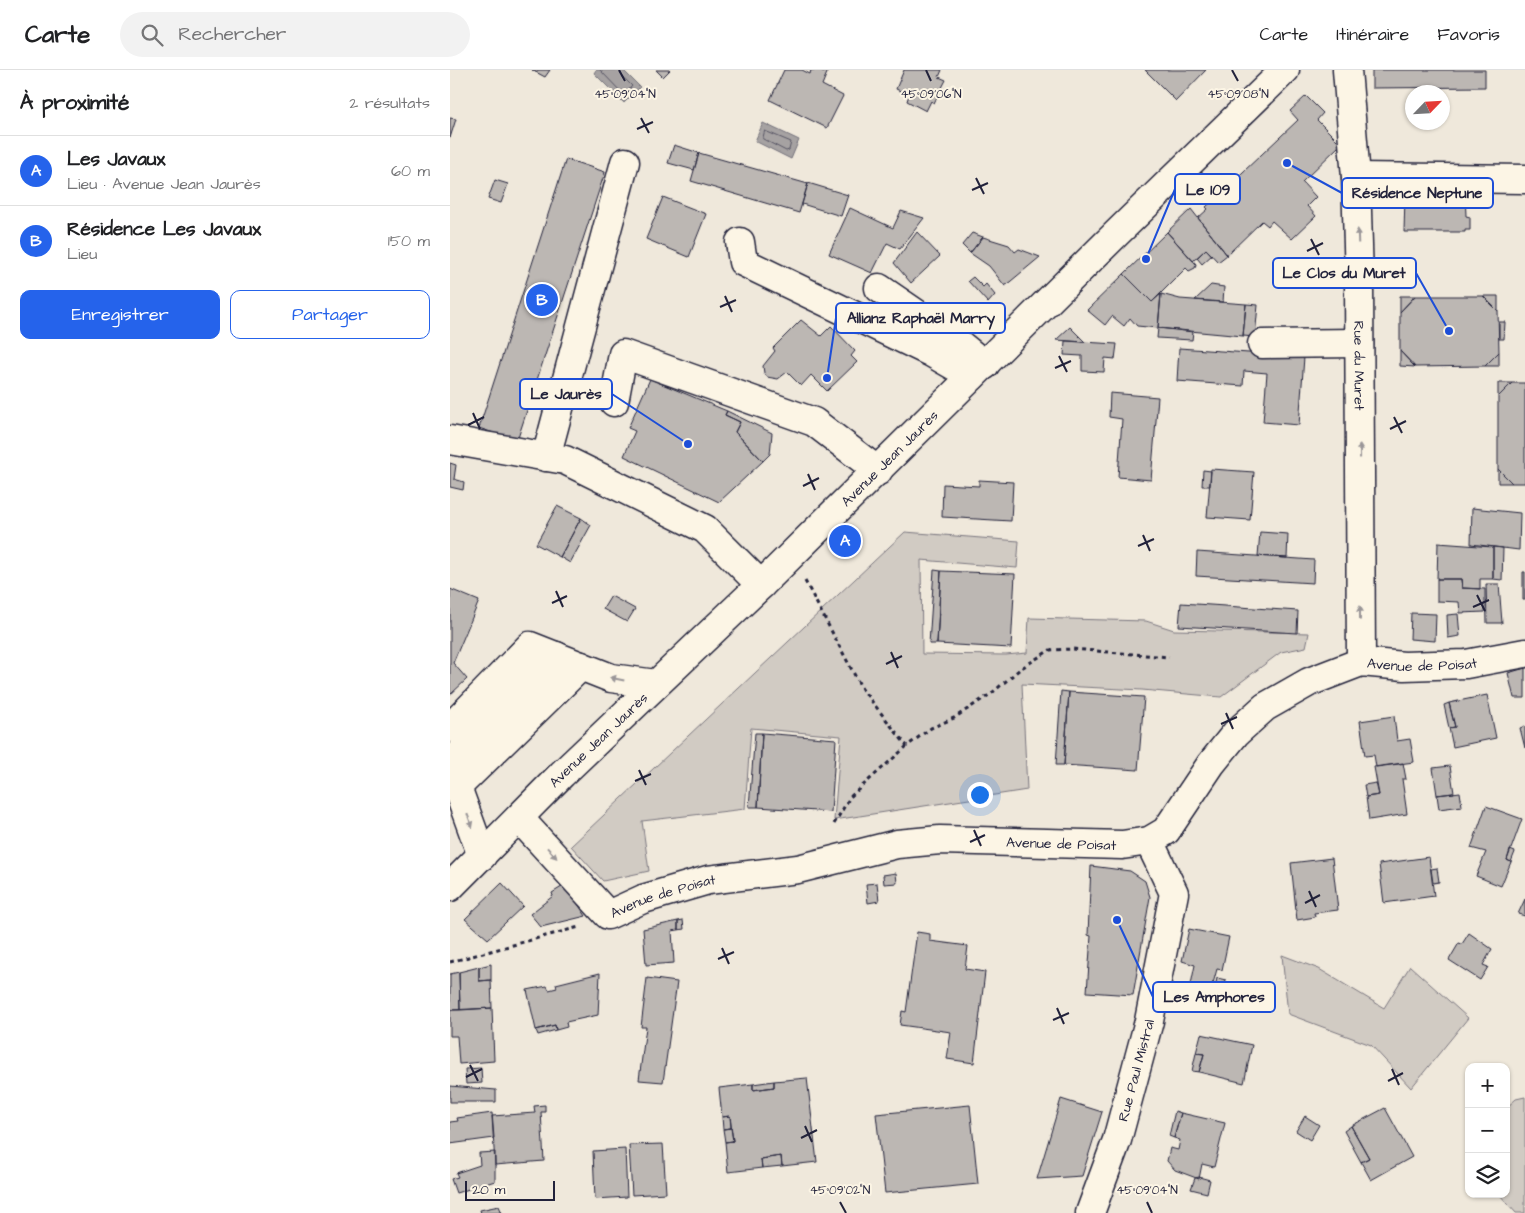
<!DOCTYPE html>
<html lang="fr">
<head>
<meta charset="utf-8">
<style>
	:root { --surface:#fff; --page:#f2f2f2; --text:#202124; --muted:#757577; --line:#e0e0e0; --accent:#2563eb }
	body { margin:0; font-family:"Architects Daughter",sans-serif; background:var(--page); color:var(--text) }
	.controls { position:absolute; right:15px; bottom:15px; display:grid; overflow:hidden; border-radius:10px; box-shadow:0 1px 4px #0004 }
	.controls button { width:45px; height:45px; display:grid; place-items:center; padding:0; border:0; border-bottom:1px solid var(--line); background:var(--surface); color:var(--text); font:25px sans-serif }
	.compass { position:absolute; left:955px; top:15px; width:45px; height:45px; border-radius:50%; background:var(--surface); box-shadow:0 1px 4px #0004; rotate:65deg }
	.scale { position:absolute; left:15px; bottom:12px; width:90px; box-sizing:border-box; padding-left:5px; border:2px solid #22223b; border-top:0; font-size:14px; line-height:18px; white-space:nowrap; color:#22223b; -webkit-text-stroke:4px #fcf5e5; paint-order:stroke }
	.you { position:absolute; left:529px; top:724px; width:18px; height:18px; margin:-12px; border:4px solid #fff; border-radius:50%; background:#1a73e8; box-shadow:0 0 0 8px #1a73e833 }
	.badge { display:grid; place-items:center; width:32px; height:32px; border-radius:50%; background:var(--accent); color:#fff; font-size:16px; font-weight:700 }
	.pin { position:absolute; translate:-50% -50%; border:2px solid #fff; box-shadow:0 1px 5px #0006 }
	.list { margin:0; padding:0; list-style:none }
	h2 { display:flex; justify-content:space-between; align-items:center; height:65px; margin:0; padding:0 20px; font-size:21px }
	h2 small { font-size:16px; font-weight:400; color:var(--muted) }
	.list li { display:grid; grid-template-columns:32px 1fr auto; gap:15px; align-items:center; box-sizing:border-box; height:70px; padding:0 20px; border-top:1px solid var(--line) }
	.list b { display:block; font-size:19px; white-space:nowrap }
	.list p { margin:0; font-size:16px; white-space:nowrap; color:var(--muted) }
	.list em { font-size:16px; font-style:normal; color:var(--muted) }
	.actions { display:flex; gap:10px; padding:15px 20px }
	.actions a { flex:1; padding:11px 0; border:1px solid var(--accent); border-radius:10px; text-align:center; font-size:18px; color:var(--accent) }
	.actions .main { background:var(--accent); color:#fff }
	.icon { flex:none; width:28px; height:28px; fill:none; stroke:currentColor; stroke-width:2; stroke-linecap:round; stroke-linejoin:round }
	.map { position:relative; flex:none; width:1075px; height:1143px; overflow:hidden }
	header { display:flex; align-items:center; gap:30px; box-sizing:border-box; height:70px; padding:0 25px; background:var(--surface); border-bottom:1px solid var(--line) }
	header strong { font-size:24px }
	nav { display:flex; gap:28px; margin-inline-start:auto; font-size:18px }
	.search { width:350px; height:45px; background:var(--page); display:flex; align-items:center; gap:12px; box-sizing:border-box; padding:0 18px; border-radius:28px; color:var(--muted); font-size:19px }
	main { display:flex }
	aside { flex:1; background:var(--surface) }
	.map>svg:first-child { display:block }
</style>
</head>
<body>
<header>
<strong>Carte</strong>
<div class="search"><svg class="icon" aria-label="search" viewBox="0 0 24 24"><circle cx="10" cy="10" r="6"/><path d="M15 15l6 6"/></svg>Rechercher</div>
<nav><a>Carte</a><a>Itinéraire</a><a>Favoris</a></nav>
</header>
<main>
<aside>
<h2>À proximité<small>2 résultats</small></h2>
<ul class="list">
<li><span class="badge">A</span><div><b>Les Javaux</b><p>Lieu · Avenue Jean Jaurès</p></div><em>60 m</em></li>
<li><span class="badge">B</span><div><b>Résidence Les Javaux</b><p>Lieu</p></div><em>150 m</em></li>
</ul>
<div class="actions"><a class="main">Enregistrer</a><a>Partager</a></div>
</aside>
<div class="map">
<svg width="1075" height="1143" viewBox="0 0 1075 1143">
	<rect width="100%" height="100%" fill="#efe8db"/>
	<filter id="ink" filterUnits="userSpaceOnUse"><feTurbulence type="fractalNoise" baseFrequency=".02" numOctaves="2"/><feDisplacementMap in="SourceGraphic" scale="10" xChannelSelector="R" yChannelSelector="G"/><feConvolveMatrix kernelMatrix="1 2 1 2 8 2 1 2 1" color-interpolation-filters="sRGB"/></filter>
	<g filter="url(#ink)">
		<path fill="#d1cbc3" stroke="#7a767f" d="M455,462L569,471L567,498L471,490L472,584L556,585L577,583L579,548L696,551L724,560L859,563L856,577L831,582L771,627L692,620L572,614L577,720L384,750L391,666L301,658L295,739L192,751L199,801L153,811L121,776Z
			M832,885L869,899L934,938L960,896L1018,948L961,1018L921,975L838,944Z
			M1075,1027V1143H1066L1049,1124H1056V1038L1066,1029Z"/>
		<path fill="#a6a2a2" stroke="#716f79" d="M146,0H173L190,17L174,33L144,3Z
			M313,53L349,70L341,89L305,71Z"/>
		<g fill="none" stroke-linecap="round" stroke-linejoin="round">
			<path stroke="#575564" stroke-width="1" d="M150,0L174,25L182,16L171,5L170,0
				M315,61L341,72L339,80L336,81L313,69Z"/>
		</g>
		<path fill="#bcb7b3" stroke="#22223b" d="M82,0H100L95,7Z
			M206,0H220L213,7Z
			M334,0H352L360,4L361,0H370L377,3L372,15L393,26L377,58L320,30Z
			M454,0H492L489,7L496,10L484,33L481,31L476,41L457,31L459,25L446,19Z
			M695,0H756L726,31Z
			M922,0H1035V17L922,18Z
			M856,26L873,43L867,50L891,74L852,112L866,127L857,136L866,146L842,169L822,151L818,156L812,151L777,185L748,148L758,139L756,137L848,50L840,41Z
			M0,48L6,49L0,68Z
			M224,75L249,83L244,100L218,93Z
			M249,83L358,114L349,143L241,111Z
			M116,89L155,102L67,371L29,358Z
			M45,110L58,114L51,133L38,129Z
			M358,113L398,125L391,146L352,134Z
			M968,123H1015L1016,146L1020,147V160H1015V162H954L955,126H967Z
			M213,127L256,144L239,187L196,169Z
			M400,138L443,158L451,141L474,148L450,179L437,173L422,203L379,184Z
			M741,139L777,185L768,192L756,179L743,191L717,162Z
			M467,162L490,186L461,213L444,193Z
			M717,162L746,194L745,198L739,201L736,198L702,232L674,204Z
			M522,163L533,167L520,183L512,175Z
			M533,167L559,175L565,182L569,179L590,187L555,216L539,196L520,183Z
			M756,179L762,185L752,194L747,188Z
			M674,204L702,232L711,224L708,258L687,256L680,248L674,256L662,246L655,255L637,240Z
			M523,207L533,217L536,214L545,225L538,233L518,211Z
			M761,215L774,217L773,232L745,230Z
			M711,224L730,229L796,234L793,266L708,258Z
			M950,226H965L950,242Z
			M965,226H1033L1048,241L1049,282L1035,296L965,297L950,281V242Z
			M1033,226H1048V241Z
			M796,234L808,235L805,267L793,266Z
			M351,250L371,266L381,256L405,281L401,286L407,292L377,321L361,305L351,316L337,302L328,309L317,307L314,303L313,296L325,281L323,278Z
			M1049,252H1055L1054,269H1049Z
			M620,257L635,272L606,270Z
			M708,258L743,262L742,270L707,268Z
			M615,271L667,274L665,289L655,288L654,302L632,301V286L614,285Z
			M729,278L854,287L849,355L813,352L817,303L794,301L793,316L727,311Z
			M950,281L965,297L950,296Z
			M1049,282V296H1035Z
			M200,309L277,341L275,345L290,352L285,362L313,391L269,432L174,386L185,361L178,358Z
			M1048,313H1062L1048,327Z
			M1062,313H1075V413H1062L1048,399V327Z
			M660,323L708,327L701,410L668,407L672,349L659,347Z
			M277,341L322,363L320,384L313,391L285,362L290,352L275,345Z
			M0,393L6,395L4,409L14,412L13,420L0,417Z
			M761,399L804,402L800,450L757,447Z
			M1048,399L1062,413H1048Z
			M753,400L761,401L760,416H752Z
			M529,410L563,412L561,451L492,447L493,414L529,416Z
			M107,436L131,448L110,487L86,474Z
			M1022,438L1070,443L1069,480L1021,474Z
			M131,448L141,455L120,493L110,487Z
			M399,461L406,468L392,482L385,475Z
			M810,462L838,464L837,488L808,486Z
			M988,473L1043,477V509H1030V519L1012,518L1011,509H987Z
			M1043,477L1053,478L1052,510L1043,509Z
			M747,482L864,490L863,513L746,506Z
			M484,500L491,501L487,574H479Z
			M491,501L565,504L561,578L487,574Z
			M1073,502H1075V530H1073Z
			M987,509H1011L1012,518L1035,519V542L1010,543L1009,532L987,531Z
			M1036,514H1049L1052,553H1037Z
			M0,519L29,531L3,593L17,609L0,625Z
			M161,526L185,539L177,552L153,539Z
			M731,533L848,541L847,563L729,556Z
			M961,543L986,544L985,571L960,569Z
			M1008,544L1010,566L998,568L997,545Z
			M1075,598V628H1064L1058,603Z
			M611,621L619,622L614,695H606Z
			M619,622L694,627L688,700L614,695Z
			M1037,625L1046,668L1003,677L999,658L1005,657L999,633Z
			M999,633L1005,657L999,658L994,635Z
			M944,646L947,671L960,669L964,692L926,697L924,685L915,686L910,651Z
			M1075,656V678L1070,658Z
			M305,663H312L308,737H299Z
			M312,663L386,669L381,742L308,737Z
			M953,693L956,709H952L957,744L919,750L916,727L929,725L924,697Z
			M1000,696L1004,723L987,725L983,698Z
			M926,713L929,725L916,727L914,715Z
			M1010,722L1012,736L989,739L987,725Z
			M1036,736L1072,749L1057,790L1061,792L1051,816L1026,806L1036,782L1021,778Z
			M1060,780L1065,782L1061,792L1057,790Z
			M979,787L984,826L934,833L929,794Z
			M882,788L888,840L864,843L865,847L847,850L841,793Z
			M641,796L680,801L695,811L700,827L683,925L637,922L641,866L638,865Z
			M987,798L989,812L983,813L981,799Z
			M446,803L447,813L434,814L433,805Z
			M52,813L73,836L38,869L15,849Z
			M427,813L429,831L418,833L416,814Z
			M115,815L136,846L91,857L80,844L103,826L102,823Z
			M1075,829V846L1068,844Z
			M233,850L234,859L228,860V851Z
			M228,851V860L222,861L224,893L196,895L193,859Z
			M739,859L779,867L772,900L767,899L759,928L739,924L745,895L732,891Z
			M467,862L480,864V871L518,876L515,899L535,902L524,993L497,989L501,962L450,955L452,941L456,942Z
			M1019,863L1042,879L1033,895L1038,897L1030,910L999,890L1009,873L1012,874Z
			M41,894V910L29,911V897Z
			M29,897V911L41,910L42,938L10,940L9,902Z
			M9,902L10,940H0V904Z
			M150,903L148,945L116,952L117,957L106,960L105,955L86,960L77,920L97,916L99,920L107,918L106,914Z
			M197,908L227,912L213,1012L189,1010L196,957H191Z
			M767,908L776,910L774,919L762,917L763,912L766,913Z
			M42,938L44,991L9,994L7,966H0V940Z
			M105,955L106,960L88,965L86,960Z
			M751,964L802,975L794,1013L749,1002L754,984L746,983Z
			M746,983L754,984L749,1002L742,1001Z
			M31,998L32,1013L16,1014L15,999Z
			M357,1008L367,1092L332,1096L331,1086L311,1089L312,1098L278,1102L275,1072L283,1071L280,1046L272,1047L269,1018L303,1014V1020L324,1017V1011Z
			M324,1011V1017L303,1020V1014Z
			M0,1016L46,1020V1032H0Z
			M611,1029L652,1042L632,1106L587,1109Z
			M95,1035V1042H91L94,1091L45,1095L42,1046L85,1043L84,1036Z
			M520,1035L528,1114L435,1123L426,1044Z
			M935,1038L962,1087L921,1110L911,1092L919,1088L901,1056Z
			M725,1041L731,1043L724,1068L719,1066Z
			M42,1043L44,1068L0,1074V1052L8,1051L7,1048Z
			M731,1043L775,1053L764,1097L752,1094L749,1109L725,1100L717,1091L720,1078L728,1080L730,1070L724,1068Z
			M280,1046L281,1058L273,1059L272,1047Z
			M855,1046L869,1055L860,1070L846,1061Z
			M901,1056L919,1088L911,1092L894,1061Z
			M281,1058L283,1071L275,1072L273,1059Z
			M213,1074L216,1123L182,1125L179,1075Z
			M175,1079L177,1127L145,1129L143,1081Z
			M45,1082V1111L6,1123L1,1109L8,1107L6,1103L30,1095L29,1083Z
			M331,1086L332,1096L312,1098L311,1089Z
			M749,1107L760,1110L757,1123L741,1119L745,1108Z
			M49,1136L52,1143H31L30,1140Z"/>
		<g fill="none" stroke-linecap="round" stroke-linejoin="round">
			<g stroke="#22223b" stroke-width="31">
				<g id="minor">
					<path id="s1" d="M897,0L906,107L909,210L911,592"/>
					<path d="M906,107L1075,109"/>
					<path d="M290,172L293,192L482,283L522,306"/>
					<path d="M429,218L502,268L535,295"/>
					<path d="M812,274L909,273"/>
					<path d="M164,332L173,284L364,352L428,401"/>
					<path d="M0,370L115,390L255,459L311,515"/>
					<path d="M96,387L175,92"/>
					<path d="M0,658L80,576L161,608L206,614"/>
					<path d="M0,693L106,586"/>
					<path d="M0,710L7,717L32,786"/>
					<path d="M7,717L131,596"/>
					<path id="s2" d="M69,748L158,845L193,829L258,810L348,799L447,774L490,770L672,775L699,771L716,761L761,694L786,663L815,637L859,612L911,592L954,596L1016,594L1075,583"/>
					<path id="s3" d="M640,1143L667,1070L699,951L724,823L699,771"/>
				</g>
			</g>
			<g stroke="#22223b" stroke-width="31">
				<g id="major">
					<path id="s4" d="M0,817L112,704L311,515L667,163L835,0"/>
				</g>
			</g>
			<path stroke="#22223b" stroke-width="3" stroke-dasharray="4 4" stroke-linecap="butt" d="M355,511L412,619L457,676
				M384,754L400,727L457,676L481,658L504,648L542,623L570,599L600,580L622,579L719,587
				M0,892L129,857"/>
			<use href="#minor" stroke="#fcf5e5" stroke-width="28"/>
			<use href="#major" stroke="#fcf5e5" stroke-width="28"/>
		</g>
		<defs><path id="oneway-solid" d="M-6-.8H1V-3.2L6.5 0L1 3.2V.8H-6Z" transform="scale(1.25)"/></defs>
		<g fill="#9a9698">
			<use href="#oneway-solid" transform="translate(908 166) rotate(-92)"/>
			<use href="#oneway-solid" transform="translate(910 381) rotate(-91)"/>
			<use href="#oneway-solid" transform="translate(910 543) rotate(-90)"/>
			<use href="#oneway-solid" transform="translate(167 609) rotate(-168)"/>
			<use href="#oneway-solid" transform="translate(20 751) rotate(69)"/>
			<use href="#oneway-solid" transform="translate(102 783) rotate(48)"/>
		</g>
	</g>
	<path fill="none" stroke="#22223b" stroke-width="2" d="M169,0L175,11M476,0L481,11M782,0L788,11M191,48L199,63M187,59L203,52M526,108L534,124M522,120L538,113M861,169L869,185M857,181L873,173M275,226L282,242M270,237L286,230M609,286L617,302M605,298L621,291M23,343L30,359M944,347L952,363M18,355L34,347M940,359L956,351M358,404L365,420M353,416L369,408M693,465L700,481M688,476L704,469M106,521L113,537M1027,525L1035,541M102,533L117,526M1023,537L1039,530M441,582L448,598M436,594L452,586M776,643L783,659M771,654L787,647M189,700L196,715M185,711L201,704M524,760L531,776M520,772L535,765M859,821L866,837M855,833L870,825M272,878L279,894M268,889L284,882M607,938L614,954M603,950L619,943M20,995L28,1011M942,999L949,1015M16,1007L32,999M938,1011L953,1003M355,1056L362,1072M351,1068L367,1060M390,1132L396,1143M697,1132L702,1143"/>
	<g text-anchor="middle" stroke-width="4" stroke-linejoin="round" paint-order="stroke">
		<g font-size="14" fill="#22223b" stroke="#fcf5e5">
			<text dy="5" stroke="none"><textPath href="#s1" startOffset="296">Rue du Muret</textPath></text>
			<text dy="5" stroke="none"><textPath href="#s4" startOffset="614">Avenue Jean Jaurès</textPath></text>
			<text dy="5" stroke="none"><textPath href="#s2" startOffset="1030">Avenue de Poisat</textPath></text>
			<text dy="5" stroke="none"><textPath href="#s4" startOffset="209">Avenue Jean Jaurès</textPath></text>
			<text dy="5" stroke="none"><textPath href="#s2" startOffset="595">Avenue de Poisat</textPath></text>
			<text dy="5" stroke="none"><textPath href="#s2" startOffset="190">Avenue de Poisat</textPath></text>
			<text dy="5" stroke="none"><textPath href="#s3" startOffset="150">Rue Paul Mistral</textPath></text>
		</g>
	</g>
	<g font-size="12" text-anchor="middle" fill="#22223b" stroke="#fcf5e5" stroke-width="4" stroke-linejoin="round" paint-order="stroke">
		<text x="175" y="28">45°09'04"N</text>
		<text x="481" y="28">45°09'06"N</text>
		<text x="788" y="28">45°09'08"N</text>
		<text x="390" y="1124">45°09'02"N</text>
		<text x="697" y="1124">45°09'04"N</text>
	</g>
	<path fill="none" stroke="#1d4ed8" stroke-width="2" d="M696 189L725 119M837 93L892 123M999 261L966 203M377 308L386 248M238 374L162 324M667 850L703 927"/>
	<g fill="#1d4ed8" stroke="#fcf5e5" stroke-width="2">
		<circle cx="696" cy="189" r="5"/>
		<circle cx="837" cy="93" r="5"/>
		<circle cx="999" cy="261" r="5"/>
		<circle cx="377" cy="308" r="5"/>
		<circle cx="238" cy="374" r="5"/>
		<circle cx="667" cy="850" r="5"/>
	</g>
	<g fill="#fcf5e5" stroke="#1d4ed8" stroke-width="2">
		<rect x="725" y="104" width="65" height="30" rx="5"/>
		<rect x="892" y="108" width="151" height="30" rx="5"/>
		<rect x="823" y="188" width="143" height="30" rx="5"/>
		<rect x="386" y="233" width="169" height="30" rx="5"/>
		<rect x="70" y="309" width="92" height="30" rx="5"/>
		<rect x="703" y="912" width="122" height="30" rx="5"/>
	</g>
	<g font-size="15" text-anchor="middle" font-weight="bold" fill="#22223b">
		<text x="758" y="125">Le 109</text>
		<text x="967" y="128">Résidence Neptune</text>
		<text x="894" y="208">Le Clos du Muret</text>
		<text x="471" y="253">Allianz Raphaël Marry</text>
		<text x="116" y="329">Le Jaurès</text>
		<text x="764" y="932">Les Amphores</text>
	</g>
</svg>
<div class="controls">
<button>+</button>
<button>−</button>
<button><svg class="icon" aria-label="layers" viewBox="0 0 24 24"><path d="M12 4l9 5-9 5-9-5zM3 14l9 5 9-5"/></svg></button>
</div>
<svg class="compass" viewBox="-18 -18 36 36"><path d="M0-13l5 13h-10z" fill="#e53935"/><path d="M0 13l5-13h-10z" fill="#757577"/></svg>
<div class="scale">20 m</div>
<div class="you"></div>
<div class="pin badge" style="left:395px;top:471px">A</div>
<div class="pin badge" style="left:92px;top:230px">B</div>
</div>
</main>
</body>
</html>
